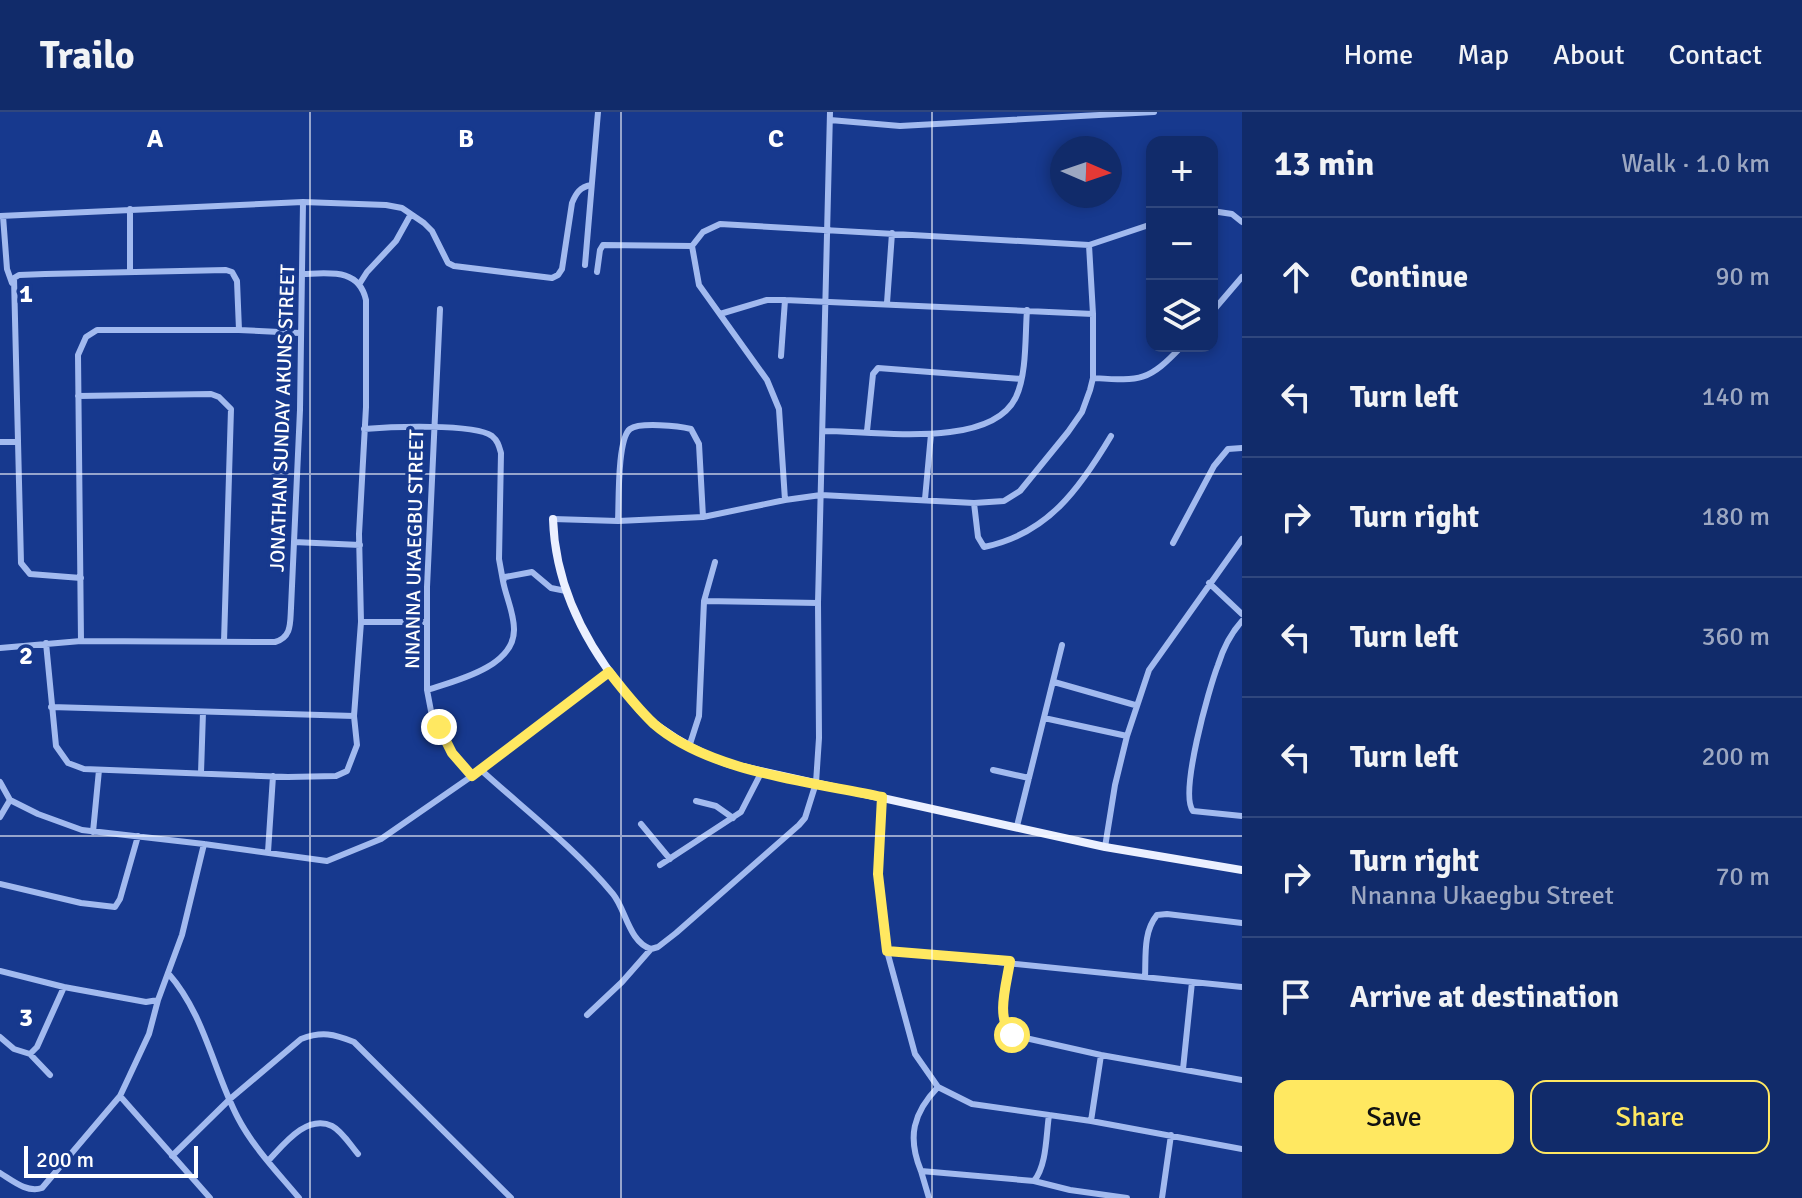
<!DOCTYPE html>
<html lang="en">
<head>
<meta charset="utf-8">
<style>
	:root { --surface:#112b6a; --page:#1e3772; --text:#f1f3f6; --muted:#9ca7c1; --line:#30477e; --accent:#ffe861 }
	body { margin:0; font-family:Signika,sans-serif; background:var(--page); color:var(--text) }
	.controls { position:absolute; right:24px; top:24px; display:grid; overflow:hidden; border-radius:16px; box-shadow:0 4px 12px #0003 }
	.controls button { width:72px; height:72px; display:grid; place-items:center; padding:0; border:0; border-bottom:2px solid var(--line); background:var(--surface); color:var(--text); font:40px sans-serif }
	.compass { position:absolute; left:1050px; top:24px; width:72px; height:72px; border-radius:50%; background:var(--surface); box-shadow:0 4px 12px #0003; rotate:92deg }
	.scale { position:absolute; left:24px; bottom:20px; width:174px; box-sizing:border-box; padding-left:8px; border:4px solid #fff; border-top:0; font-size:22px; line-height:28px; white-space:nowrap; color:#fff; -webkit-text-stroke:6px #17398e; paint-order:stroke }
	.stop { position:absolute; width:24px; height:24px; margin:-18px; border:6px solid #ffe861; border-radius:50%; background:#fff }
	.stop.end { background:#ffe861; border-color:#fff; box-shadow:0 2px 8px #0008 }
	.list { margin:0; padding:0; list-style:none }
	h2 { display:flex; justify-content:space-between; align-items:center; height:104px; margin:0; padding:0 32px; font-size:34px }
	h2 small { font-size:26px; font-weight:400; color:var(--muted) }
	.list li { display:grid; grid-template-columns:52px 1fr auto; gap:24px; align-items:center; box-sizing:border-box; height:120px; padding:0 32px; border-top:2px solid var(--line) }
	.list b { display:block; font-size:30px; white-space:nowrap }
	.list p { margin:0; font-size:26px; white-space:nowrap; color:var(--muted) }
	.list em { font-size:26px; font-style:normal; color:var(--muted) }
	.actions { display:flex; gap:16px; padding:24px 32px }
	.actions a { flex:1; padding:18px 0; border:2px solid var(--accent); border-radius:16px; text-align:center; font-size:28px; color:var(--accent) }
	.actions .main { background:var(--accent); color:#111 }
	.icon { flex:none; width:44px; height:44px; fill:none; stroke:currentColor; stroke-width:2; stroke-linecap:round; stroke-linejoin:round }
	.map { position:relative; flex:none; width:1242px; height:1086px; overflow:hidden }
	header { display:flex; align-items:center; gap:48px; box-sizing:border-box; height:112px; padding:0 40px; background:var(--surface); border-bottom:2px solid var(--line) }
	header strong { font-size:38px }
	nav { display:flex; gap:44px; margin-inline-start:auto; font-size:28px }
	main { display:flex }
	aside { flex:1; background:var(--surface) }
	.map>svg:first-child { display:block }
</style>
</head>
<body>
<header>
<strong>Trailo</strong>
<nav><a>Home</a><a>Map</a><a>About</a><a>Contact</a></nav>
</header>
<main>
<div class="map">
<svg width="1242" height="1086" viewBox="0 0 1242 1086">
	<rect width="100%" height="100%" fill="#17398e"/>
	<g fill="none" stroke-linecap="round" stroke-linejoin="round">
		<path stroke="#a2baef" stroke-width="6" d="M830,8L900,14L1154,0
			M1212,99L1232,102L1242,110
			M0,104L303,90L386,93L402,96L424,111L432,119L448,151L454,154L552,166L558,163L562,157L572,91C576,81 580,75 591,73
			M3,104L7,157L12,171
			M585,153L598,0
			M130,159V97
			M597,160L600,138L603,133L692,134
			M360,171L367,160L396,129L411,102
			M887,191L892,121
			M440,197L427,475V578L431,599L452,641L472,664
			M1212,200L1242,165
			M720,202L767,188H785L1093,202
			M781,244L785,188
			M1093,266C1141,269 1148,270 1182,234
			M78,284L211,282L219,285L231,297L224,530
			M364,317C388,315 474,311 492,324C498,329 499,334 501,341L499,447L503,469
			M824,319C873,319 991,338 1016,285C1027,262 1025,223 1027,198
			M867,319L873,262L878,256L1021,267
			M0,330H16
			M925,387L931,322
			M785,388L779,297L767,268L699,173L692,134L703,120L720,112L1089,133L1152,112
			M974,391L978,425L984,435C1048,422 1080,376 1111,324
			M553,407L618,409L703,405L785,388L821,383L974,391L1004,389L1020,379L1068,320L1082,300L1090,278L1093,266V202L1089,133
			M618,409C619,392 617,327 630,317C640,310 679,314 691,317L699,332L703,405
			M294,430L360,433
			M1173,431L1214,354L1228,337L1242,336
			M81,466L30,462L21,451L14,166L19,163L45,162L226,158L232,160L237,169L239,218L300,221
			M1209,471L1242,502
			M704,489L818,491
			M1242,509C1231,521 1223,537 1218,553C1209,576 1179,682 1193,699L1242,704
			M361,510H427
			M81,529L78,243L86,225L97,218H239
			M46,531L56,634L68,651L84,657L288,665L336,664L347,659L357,633L354,604L361,510L359,422L366,295V188C359,156 330,161 303,162
			M0,536L81,529L275,530C292,525 290,511 291,496L300,298L303,90
			M1054,570L1135,593
			M427,578C455,569 515,555 514,517C514,501 506,485 503,469L505,465L532,460L551,476L566,479
			M51,595L354,604
			M1044,606L1127,624
			M689,635L699,604L704,489L715,450
			M481,658C525,698 575,736 613,782C626,798 629,830 651,837
			M993,658L1029,666
			M201,661L203,600
			M0,670L10,688L38,702L82,718L204,732L327,749L381,727L472,664L609,560
			M882,685L878,762L887,839L915,942L938,975L972,992L1091,1009L1242,1037
			M696,689L716,694L733,706
			M0,705L10,688
			M641,712L670,747
			M1017,714L1062,533
			M93,720L99,658
			M1105,735L1115,673L1127,624L1149,558L1242,427
			M268,740L273,664
			M660,753L741,700L762,659
			M0,772L81,791L115,795L120,787L138,724
			M887,839L1242,875
			M1010,849C1007,871 995,906 1012,923L1101,943L1242,968
			M0,859L64,875L146,890L158,888
			M168,861C205,903 213,958 238,1006C253,1035 279,1062 299,1086
			M1145,865C1146,844 1143,820 1157,803L1167,802L1242,811
			M587,903L622,870L651,837L658,835L676,821L799,713L805,706L816,671L819,626L818,491L830,0
			M0,925L14,937L30,942L37,935L64,875
			M30,942L50,963
			M1183,957L1192,870
			M938,975C913,1001 907,1025 921,1059L1034,1069C1047,1053 1046,1023 1049,1003
			M120,984L210,1086
			M1091,1009L1101,943
			M172,1044L230,987L301,927C322,919 334,922 354,930L511,1086
			M269,1048C284,1032 307,1002 332,1014C342,1019 351,1034 358,1042
			M921,1059L929,1086
			M0,1061C13,1069 27,1081 42,1076L120,984L128,967L149,922L158,888L182,823L204,732
			M1034,1069L1070,1078L1127,1086
			M1162,1086L1171,1023"/>
		<path stroke="#ebf0ff" stroke-width="8" d="M553,407C555,470 582,526 621,575C632,589 644,605 659,615C681,631 704,643 729,652L1105,735L1242,758"/>
	</g>
	<g fill="none" stroke-linecap="round" stroke-linejoin="round">
		<path stroke="#ffe861" stroke-width="10" d="M439,615L452,641L472,664L609,560C623,578 637,596 654,612C709,660 812,670 882,685L878,762L887,839L1010,849C1007,871 995,906 1012,923"/>
	</g>
	<path fill="none" stroke="#fff" stroke-width="2" stroke-opacity="0.55" d="M310,0V1086M621,0V1086M932,0V1086M0,362H1242M0,724H1242"/>
	<g text-anchor="middle" stroke-width="7" stroke-linejoin="round" paint-order="stroke">
		<g font-size="20" fill="#fff" stroke="#17398e">
			<text transform="translate(282 306) rotate(-88)" y="7">JONATHAN SUNDAY AKUNS STREET</text>
			<text transform="translate(414 437) rotate(-89)" y="7">NNANNA UKAEGBU STREET</text>
		</g>
	</g>
	<g font-size="26" text-anchor="middle" font-weight="bold" fill="#fff" stroke="#17398e" stroke-width="7" stroke-linejoin="round" paint-order="stroke">
		<text x="155" y="35">A</text>
		<text x="466" y="35">B</text>
		<text x="776" y="35">C</text>
		<text x="26" y="190">1</text>
		<text x="26" y="552">2</text>
		<text x="26" y="914">3</text>
	</g>
</svg>
<div class="controls">
<button>+</button>
<button>−</button>
<button><svg class="icon" aria-label="layers" viewBox="0 0 24 24"><path d="M12 4l9 5-9 5-9-5zM3 14l9 5 9-5"/></svg></button>
</div>
<svg class="compass" viewBox="-18 -18 36 36"><path d="M0-13l5 13h-10z" fill="#e53935"/><path d="M0 13l5-13h-10z" fill="#9ca7c1"/></svg>
<div class="scale">200 m</div>
<div class="stop" style="left:1012px;top:923px"></div>
<div class="stop end" style="left:439px;top:615px"></div>
</div>
<aside>
<h2>13 min<small>Walk · 1.0 km</small></h2>
<ul class="list">
<li><svg class="icon" aria-label="ahead" viewBox="0 0 24 24"><path d="M12 20V5M6 11l6-6 6 6"/></svg><div><b>Continue</b></div><em>90 m</em></li>
<li><svg class="icon" aria-label="left" viewBox="0 0 24 24"><path d="M17 20v-9H6M10 6l-5 5 5 5"/></svg><div><b>Turn left</b></div><em>140 m</em></li>
<li><svg class="icon" aria-label="right" viewBox="0 0 24 24"><path d="M7 20v-9h11M14 6l5 5-5 5"/></svg><div><b>Turn right</b></div><em>180 m</em></li>
<li><svg class="icon" aria-label="left" viewBox="0 0 24 24"><path d="M17 20v-9H6M10 6l-5 5 5 5"/></svg><div><b>Turn left</b></div><em>360 m</em></li>
<li><svg class="icon" aria-label="left" viewBox="0 0 24 24"><path d="M17 20v-9H6M10 6l-5 5 5 5"/></svg><div><b>Turn left</b></div><em>200 m</em></li>
<li><svg class="icon" aria-label="right" viewBox="0 0 24 24"><path d="M7 20v-9h11M14 6l5 5-5 5"/></svg><div><b>Turn right</b><p>Nnanna Ukaegbu Street</p></div><em>70 m</em></li>
<li><svg class="icon" aria-label="arrive" viewBox="0 0 24 24"><path d="M6 21V4h12l-3 4 3 4H6"/></svg><div><b>Arrive at destination</b></div></li>
</ul>
<div class="actions"><a class="main">Save</a><a>Share</a></div>
</aside>
</main>
</body>
</html>
